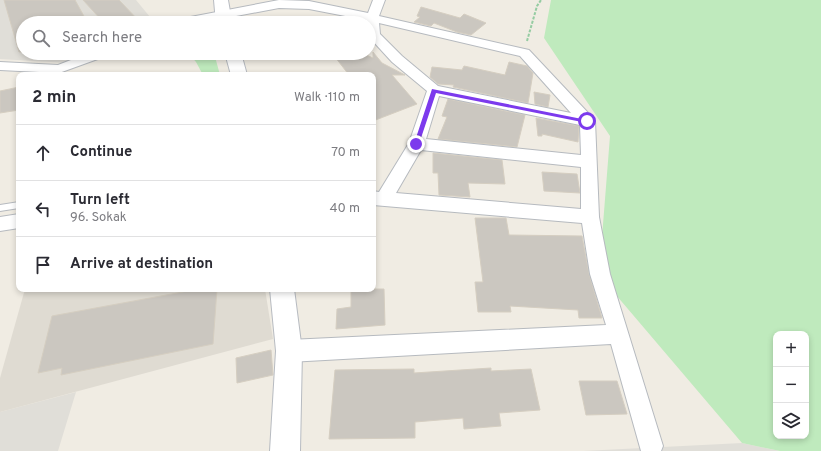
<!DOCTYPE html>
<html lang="en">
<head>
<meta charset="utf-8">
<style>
	:root { --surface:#fff; --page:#f7f7f7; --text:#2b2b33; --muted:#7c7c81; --line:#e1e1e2 }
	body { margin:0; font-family:Overpass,sans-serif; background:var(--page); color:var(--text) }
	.controls { position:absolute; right:12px; bottom:12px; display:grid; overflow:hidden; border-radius:8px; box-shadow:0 2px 6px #0003 }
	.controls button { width:36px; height:36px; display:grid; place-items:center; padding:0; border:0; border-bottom:1px solid var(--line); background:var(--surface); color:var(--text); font:20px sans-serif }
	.stop { position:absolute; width:12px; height:12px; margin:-9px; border:3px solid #7c3aed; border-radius:50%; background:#fff }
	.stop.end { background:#7c3aed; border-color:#fff; box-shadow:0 1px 4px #0008 }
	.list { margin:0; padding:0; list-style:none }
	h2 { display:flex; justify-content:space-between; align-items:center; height:52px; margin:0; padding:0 16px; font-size:17px }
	h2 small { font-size:13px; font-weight:400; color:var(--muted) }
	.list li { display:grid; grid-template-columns:26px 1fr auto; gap:12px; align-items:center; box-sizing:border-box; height:56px; padding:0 16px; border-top:1px solid var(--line) }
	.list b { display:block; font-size:15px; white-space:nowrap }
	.list p { margin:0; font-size:13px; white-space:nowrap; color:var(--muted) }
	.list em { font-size:13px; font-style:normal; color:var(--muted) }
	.icon { flex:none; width:22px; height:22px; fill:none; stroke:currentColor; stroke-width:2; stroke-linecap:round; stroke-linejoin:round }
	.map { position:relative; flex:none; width:821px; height:451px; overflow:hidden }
	.search { position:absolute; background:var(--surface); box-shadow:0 2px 6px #0003; left:16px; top:16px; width:360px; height:44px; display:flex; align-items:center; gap:10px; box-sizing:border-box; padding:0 14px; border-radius:22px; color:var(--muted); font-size:15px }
	.panel { position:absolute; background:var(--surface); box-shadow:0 2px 6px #0003; left:16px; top:72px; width:360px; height:220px; border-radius:8px }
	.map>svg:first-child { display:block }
</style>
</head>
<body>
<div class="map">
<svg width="821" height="451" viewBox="0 0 821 451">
	<rect width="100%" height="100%" fill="#f0ece3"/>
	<path fill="#e0ded8" d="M0,0H136L155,23H23V53H91L67,63L0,59Z
		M76,392L58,451H0V412Z
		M742,443L780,451H583Z"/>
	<path fill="#dfdbd2" d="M25,289H265L273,339L0,412V378Z"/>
	<path fill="#bfeabd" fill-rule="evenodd" d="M551,0H821V451H780L742,443L599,275L610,136L544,38ZM776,334H806V436H776Z
		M188,53H214L220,75H203L196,62Z"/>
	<path fill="#cbc7c0" stroke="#d5cec1" d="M4,0H75L85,18L71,23H23V52H19Z
		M83,0H119L141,23H104Z
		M421,7L460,18L464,14L486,23L471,35L457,32L434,23L431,26L414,22L420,17L417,16Z
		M373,52L382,63L405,75H392L417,104L373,121V75H349L332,53H362L373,58Z
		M509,62L527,66L533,73L528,103L453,87L454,85L438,84L430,77L432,67L462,70L464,66L505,75Z
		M19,87V110L0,113V91Z
		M534,92L550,95L548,107L535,104Z
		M448,99L525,115L517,147L438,139L447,117L442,116Z
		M536,118L579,126L578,142L542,134V136H538Z
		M433,153L502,160L505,184L468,183L470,197L439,195L438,173H433Z
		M542,172L577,174L580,193L544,191Z
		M475,218H506L509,235L582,236L589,274L602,318H579L578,310L510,306L511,312H478L475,282H483Z
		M199,289H217L213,344L61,375L62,368L38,373L52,316Z
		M351,289H384L385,325L336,329L337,309L351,307Z
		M271,350L273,375L237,383L236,358Z
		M491,368V371L531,369L540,410L499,413L501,426L464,429L463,418L415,422V438L329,439L335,370L414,369V373Z
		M579,381H617L627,414L586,415Z"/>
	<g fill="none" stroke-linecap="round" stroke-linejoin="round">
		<g stroke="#b6babf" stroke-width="2">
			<path id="lane" d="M19,202V208L0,211V205Z"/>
		</g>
		<g stroke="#b6babf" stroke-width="2">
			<path id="street" d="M279,0L309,1L368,13L373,0H385L379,16L529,50L592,117L595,121L599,217L610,274L663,446L661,451H641L611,344L289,362L281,358L278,351L281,344L289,340L606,325L590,274L582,223L373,205V191L379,192L409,143L427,91L392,62L370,38L369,23H366V20L309,9L279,8L199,23H174L176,20L180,19ZM379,23L520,56L571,113L438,86L402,56L380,34ZM439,96L580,125L581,155L426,139ZM421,150L581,167V209L396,193Z
				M89,53H108L106,56L59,73L0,70V62L58,65Z
				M19,214V228L0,231V217Z"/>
		</g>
		<g stroke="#b7bbc1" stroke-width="2">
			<path id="secondary" d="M214,0H228L232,23H216Z
				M225,53H241L247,75H231Z
				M270,289H294L302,351L300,451H270L276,351Z"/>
		</g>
		<path stroke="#95cca2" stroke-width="2" stroke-dasharray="3 1.5" stroke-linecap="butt" d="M527,41L537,6L541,0"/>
		<use href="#lane" fill="#fff" fill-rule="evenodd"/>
		<use href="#street" fill="#fff" fill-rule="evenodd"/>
		<use href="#secondary" fill="#fff" fill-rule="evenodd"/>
	</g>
	<path fill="#7c3aed" d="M432,89L587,120L590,121L587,123L436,93L419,144L416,146L414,144Z"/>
</svg>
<div class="controls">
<button>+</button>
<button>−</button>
<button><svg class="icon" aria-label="layers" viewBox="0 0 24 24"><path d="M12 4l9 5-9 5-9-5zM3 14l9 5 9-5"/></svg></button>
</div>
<div class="stop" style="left:587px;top:121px"></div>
<div class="stop end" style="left:416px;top:144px"></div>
<div class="search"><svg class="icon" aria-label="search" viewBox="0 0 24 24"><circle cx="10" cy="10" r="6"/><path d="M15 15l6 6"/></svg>Search here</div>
<section class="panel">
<h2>2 min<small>Walk · 110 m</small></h2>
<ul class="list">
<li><svg class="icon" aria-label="ahead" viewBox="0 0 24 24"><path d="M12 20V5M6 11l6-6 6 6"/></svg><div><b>Continue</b></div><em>70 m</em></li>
<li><svg class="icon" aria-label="left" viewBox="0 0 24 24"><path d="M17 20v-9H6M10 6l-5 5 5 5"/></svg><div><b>Turn left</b><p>96. Sokak</p></div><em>40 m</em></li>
<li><svg class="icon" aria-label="arrive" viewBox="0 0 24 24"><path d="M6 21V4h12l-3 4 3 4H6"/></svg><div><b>Arrive at destination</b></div></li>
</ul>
</section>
</div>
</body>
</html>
